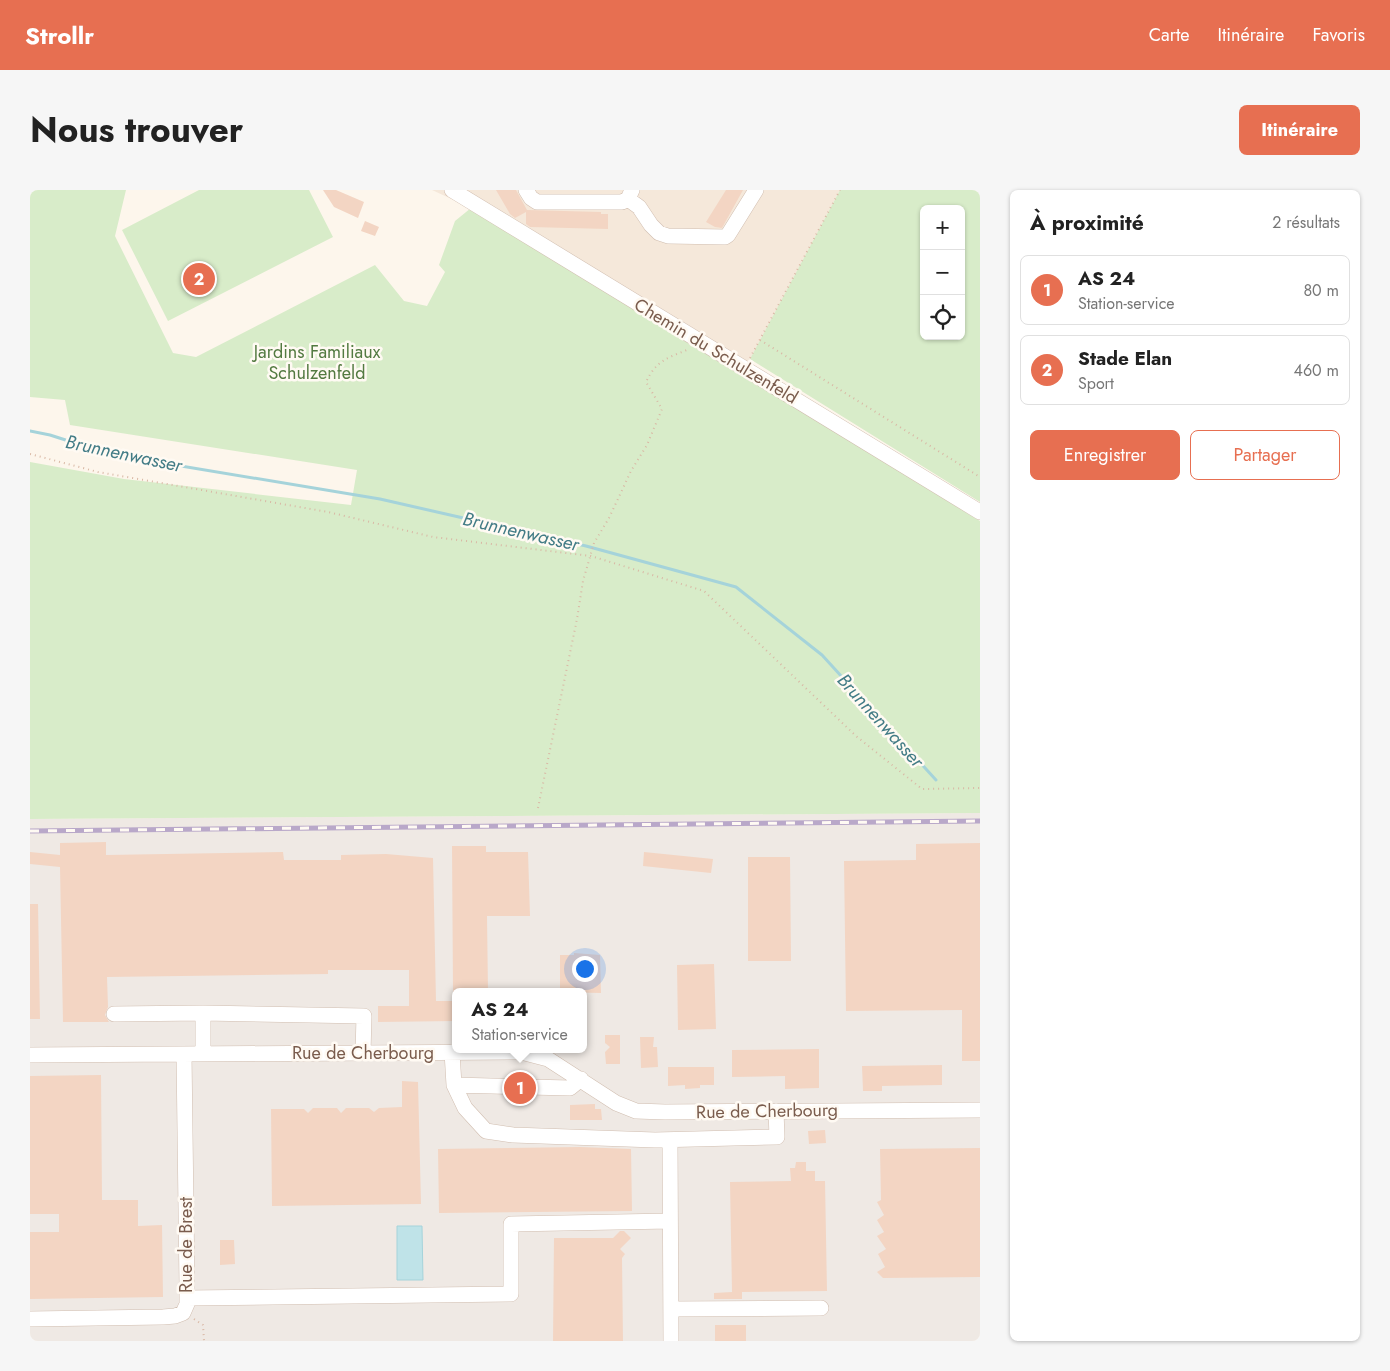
<!DOCTYPE html>
<html lang="fr">
<head>
<meta charset="utf-8">
<style>
	:root { --surface:#fff; --page:#f6f6f6; --text:#222; --muted:#767676; --line:#e0e0e0; --accent:#e76f51 }
	body { margin:0; font-family:Jost,sans-serif; background:var(--page); color:var(--text) }
	.controls { position:absolute; right:15px; top:15px; display:grid; overflow:hidden; border-radius:8px; box-shadow:0 1px 4px #0004 }
	.controls button { width:45px; height:45px; display:grid; place-items:center; padding:0; border:0; border-bottom:1px solid var(--line); background:var(--surface); color:var(--text); font:25px sans-serif }
	.you { position:absolute; left:554px; top:778px; width:18px; height:18px; margin:-12px; border:4px solid #fff; border-radius:50%; background:#1a73e8; box-shadow:0 0 0 8px #1a73e833 }
	.badge { display:grid; place-items:center; width:32px; height:32px; border-radius:50%; background:var(--accent); color:#fff; font-size:16px; font-weight:700 }
	.pin { position:absolute; translate:-50% -50%; border:2px solid #fff; box-shadow:0 1px 5px #0006 }
	.popup { position:absolute; left:422px; top:798px; width:135px; height:65px; box-sizing:border-box; display:grid; place-content:center; border-radius:8px; background:var(--surface); filter:drop-shadow(0 1px 4px #0005); font-size:16px; white-space:nowrap; color:var(--muted) }
	.popup b { font-size:19px; color:var(--text) }
	.popup::after { content:''; position:absolute; left:50%; top:100%; margin-left:-10px; border:10px solid transparent; border-top-color:var(--surface) }
	.list { margin:0; padding:0; list-style:none }
	h2 { display:flex; justify-content:space-between; align-items:center; height:65px; margin:0; padding:0 20px; font-size:21px }
	h2 small { font-size:16px; font-weight:400; color:var(--muted) }
	.list li { display:grid; grid-template-columns:32px 1fr auto; gap:15px; align-items:center; box-sizing:border-box; height:70px; margin:0 10px 10px; padding:0 10px; border:1px solid var(--line); border-radius:8px }
	.list b { display:block; font-size:19px; white-space:nowrap }
	.list p { margin:0; font-size:16px; white-space:nowrap; color:var(--muted) }
	.list em { font-size:16px; font-style:normal; color:var(--muted) }
	.actions { display:flex; gap:10px; padding:15px 20px }
	.actions a { flex:1; padding:11px 0; border:1px solid var(--accent); border-radius:8px; text-align:center; font-size:18px; color:var(--accent) }
	.actions .main { background:var(--accent); color:#fff }
	.icon { flex:none; width:28px; height:28px; fill:none; stroke:currentColor; stroke-width:2; stroke-linecap:round; stroke-linejoin:round }
	.map { position:relative; flex:none; width:950px; height:1151px; overflow:hidden; border-radius:8px }
	header { display:flex; align-items:center; gap:30px; box-sizing:border-box; height:70px; padding:0 25px; background:var(--accent); color:#fff }
	header strong { font-size:24px }
	nav { display:flex; gap:28px; margin-inline-start:auto; font-size:18px }
	.intro { display:flex; align-items:center; justify-content:space-between; box-sizing:border-box; height:120px; padding:0 30px }
	h1 { margin:0; font-size:35px }
	.button { padding:12px 22px; border-radius:8px; background:var(--accent); color:#fff; font-size:18px; font-weight:700 }
	main { display:flex; gap:30px; padding:0 30px }
	aside { flex:1; background:var(--surface); border-radius:8px; box-shadow:0 1px 4px #0004 }
	.map>svg:first-child { display:block }
</style>
</head>
<body>
<header>
<strong>Strollr</strong>
<nav><a>Carte</a><a>Itinéraire</a><a>Favoris</a></nav>
</header>
<div class="intro"><h1>Nous trouver</h1><a class="button">Itinéraire</a></div>
<main>
<div class="map">
<svg width="950" height="1151" viewBox="0 0 950 1151">
	<rect width="100%" height="100%" fill="#fdf6ec"/>
	<path fill="#f5e8da" d="M402,0H810L715,179L441,18Z"/>
	<path fill="#efe9e4" fill-rule="evenodd" d="M950,623V1151H0V629ZM426,802H554V859H426Z"/>
	<path fill="#d8ecc9" fill-rule="evenodd" d="M0,0H96L85,46L143,163L166,167L345,75L374,111L397,116L415,82L409,75L425,31L441,18L950,331V623L0,629V272L94,289L321,315L327,280L40,235L35,210L0,207Z
		M169,0H279L303,47L138,131L92,40Z
		M810,0H950V312L720,169ZM894,19H931V146H894Z"/>
	<path fill="#bfe3e8" stroke="#a5d3da" d="M367,1036H392L393,1090H367Z"/>
	<g fill="none" stroke-linecap="round" stroke-linejoin="round">
		<path stroke="#a5d3da" stroke-width="3" d="M0,241L20,245L79,264L350,309L556,356L706,397L792,465L906,590"/>
	</g>
	<path fill="#f3d5c3" d="M293,0H306L334,12L328,28L304,17Z
		M466,0H486L497,20L571,22V24H578V39L500,37L496,34V22L485,28L480,24Z
		M696,0H713L692,38L685,37L676,32Z
		M335,31L349,37L345,46L331,41Z
		M76,652V665L253,662L254,670H311V665L356,664L403,668L406,811H426V831L348,832V816H379V780H298V784L77,787L78,817L75,825L79,832H33L30,677L0,674V662L30,665V653Z
		M950,653V871H932V820L816,821L814,671L886,670V654Z
		M422,656H456V662H498L500,726H457L458,802H423Z
		M614,662L683,669L681,683L613,676Z
		M718,667H760L761,771H718Z
		M0,714H8L10,829H0Z
		M544,763L570,765L571,803L530,802V765H544Z
		M684,774L686,839L648,840L647,775Z
		M575,845H590V874H576L575,862L580,857L575,853Z
		M610,847H624L623,857H627L628,877L611,878Z
		M789,859V898L755,899V886L702,887V860Z
		M912,875V895L852,896V901H833L832,876Z
		M638,877H684V895H670V898L655,899V895L638,896Z
		M71,885L72,1010H108V1036L132,1035L133,1107L0,1109V1042H29V1024H0V886Z
		M372,891L388,892L391,1014L242,1016L241,919H274L278,923L283,918H307L311,923L316,918H339L344,922L349,918L372,917Z
		M565,914V919H571L572,930H540V915Z
		M795,940L796,953L779,954L778,941Z
		M550,957L601,959L602,1021L409,1023L408,959Z
		M950,958V1087L853,1088L847,1082L855,1077L848,1064L856,1059L847,1046L854,1042L847,1030L854,1025L847,1012L851,1010L850,959Z
		M766,972H776V981H785V991H795L797,1101L712,1102V1109H684V1103L702,1102L700,992L761,991L760,978H765Z
		M590,1041H594L601,1048L590,1059L595,1064L592,1068L593,1151H523L524,1048H583Z
		M190,1050H204L205,1074L190,1075Z
		M685,1135H716V1151H685Z"/>
	<g fill="none" stroke-linecap="round" stroke-linejoin="round">
		<g stroke="#d1beb0" stroke-width="16">
			<path id="minor" d="M422,0L950,322
				M496,0L501,8L507,12H592L598,9L602,0
				M598,9L609,17L621,35L629,43L638,46L695,47L698,45L726,0
				M84,824L173,823
				M422,862L424,895L435,918L456,941L483,945L625,950L747,947L746,921
				M173,863V823L334,826L333,863
				M0,865L491,862L518,869L586,913L606,921L635,922L950,920
				M424,895L540,898L551,889
				M640,950L641,1151
				M157,1108L481,1104V1034L640,1031
				M641,1119L791,1118
				M0,1129L133,1127L145,1126L153,1123L157,1114V1096L154,864"/>
		</g>
		<path stroke="#d9b8a5" stroke-width="2" stroke-dasharray="1 4" stroke-linecap="butt" d="M730,150L950,287
			M720,168L810,0
			M0,264L68,282L298,322L403,347L561,366L674,401L826,546L892,599L950,598
			M508,618L547,429L553,391L564,353L579,328L601,281L617,255L632,219L616,192C626,171 637,168 657,160
			M164,1129L173,1135L174,1151"/>
		<use href="#minor" stroke="#fff" stroke-width="15"/>
		<g stroke="#b9a8c9" stroke-width="5">
			<path id="rail" d="M0,641L950,631"/>
		</g>
		<use href="#rail" stroke="#fffaf3" stroke-width="3" stroke-dasharray="9" stroke-linecap="butt"/>
	</g>
	<g text-anchor="middle" stroke-width="5" stroke-linejoin="round" paint-order="stroke">
		<g font-size="18" fill="#7a5c4d" stroke="#fffaf3">
			<text transform="translate(686 161) rotate(31)" y="6">Chemin du Schulzenfeld</text>
			<text x="333" y="869">Rue de Cherbourg</text>
			<text transform="translate(737 921) rotate(-1)" y="6">Rue de Cherbourg</text>
			<text transform="translate(156 1055) rotate(-90)" y="6">Rue de Brest</text>
		</g>
		<g font-size="18" fill="#537a41" stroke="#fffaf3">
			<text x="287" y="168">Jardins Familiaux<tspan x="287" dy="21">Schulzenfeld</tspan></text>
		</g>
		<g font-size="19" font-style="italic" fill="#437c86" stroke="#fffaf3">
			<text transform="translate(94 263) rotate(12)" y="7">Brunnenwasser</text>
			<text transform="translate(491 341) rotate(13)" y="7">Brunnenwasser</text>
			<text transform="translate(851 530) rotate(48)" y="7">Brunnenwasser</text>
		</g>
	</g>
</svg>
<div class="controls">
<button>+</button>
<button>−</button>
<button><svg class="icon" aria-label="locate" viewBox="0 0 24 24"><circle cx="12" cy="12" r="6"/><path d="M12 2v4M12 18v4M2 12h4M18 12h4"/></svg></button>
</div>
<div class="you"></div>
<div class="pin badge" style="left:490px;top:898px">1</div>
<div class="popup"><b>AS 24</b>Station-service</div>
<div class="pin badge" style="left:169px;top:89px">2</div>
</div>
<aside>
<h2>À proximité<small>2 résultats</small></h2>
<ul class="list">
<li><span class="badge">1</span><div><b>AS 24</b><p>Station-service</p></div><em>80 m</em></li>
<li><span class="badge">2</span><div><b>Stade Elan</b><p>Sport</p></div><em>460 m</em></li>
</ul>
<div class="actions"><a class="main">Enregistrer</a><a>Partager</a></div>
</aside>
</main>
</body>
</html>
